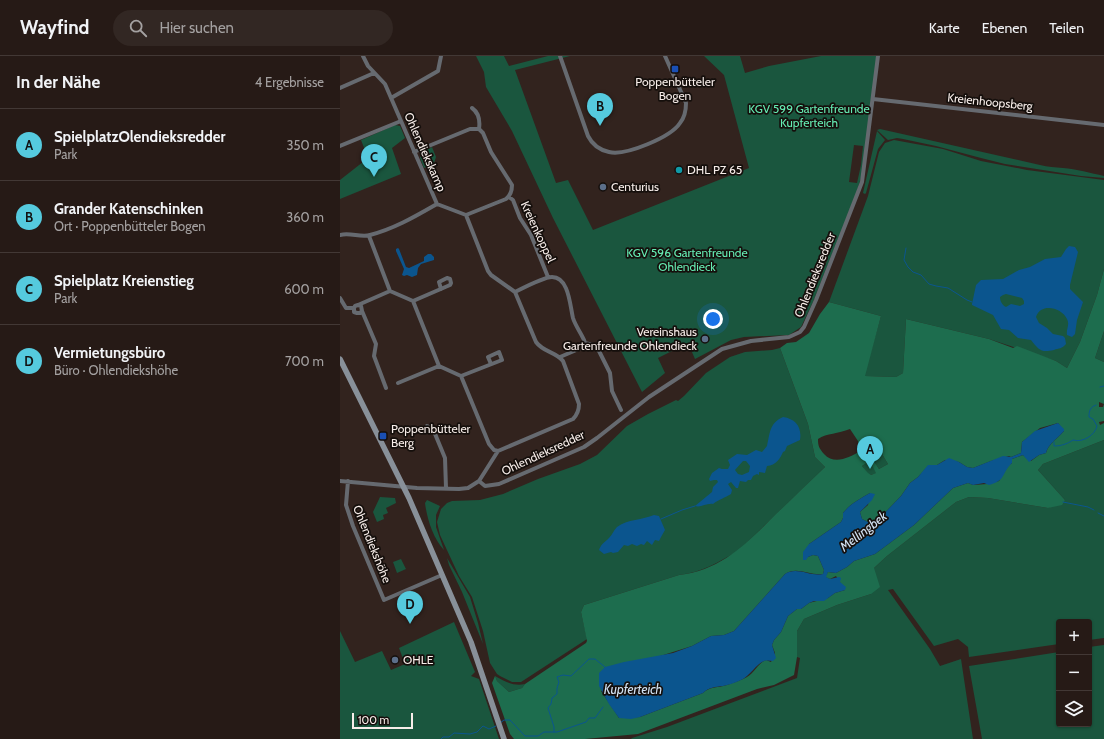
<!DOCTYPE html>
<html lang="de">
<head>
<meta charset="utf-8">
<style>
	:root { --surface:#261a16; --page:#322723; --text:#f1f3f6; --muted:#a4a1a1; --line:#423835; --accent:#55cade }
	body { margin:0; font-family:Cabin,sans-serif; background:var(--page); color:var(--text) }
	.controls { position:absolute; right:12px; bottom:12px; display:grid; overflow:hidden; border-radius:4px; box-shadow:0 1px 3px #0004 }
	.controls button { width:36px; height:36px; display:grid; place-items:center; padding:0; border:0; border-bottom:1px solid var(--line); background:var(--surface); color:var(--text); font:20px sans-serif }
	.scale { position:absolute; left:12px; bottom:10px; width:61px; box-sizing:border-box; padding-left:4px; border:2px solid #f7ede9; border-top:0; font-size:11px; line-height:14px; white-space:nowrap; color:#f7ede9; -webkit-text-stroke:3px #150f0c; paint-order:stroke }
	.you { position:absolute; left:373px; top:263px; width:14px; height:14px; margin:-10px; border:3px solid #fff; border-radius:50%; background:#1a73e8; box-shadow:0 0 0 6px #1a73e833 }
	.badge { display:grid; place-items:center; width:26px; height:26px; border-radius:50%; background:var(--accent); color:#111; font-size:13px; font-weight:700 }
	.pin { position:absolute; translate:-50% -33px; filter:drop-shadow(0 1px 2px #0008) }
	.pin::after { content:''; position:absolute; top:21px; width:14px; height:12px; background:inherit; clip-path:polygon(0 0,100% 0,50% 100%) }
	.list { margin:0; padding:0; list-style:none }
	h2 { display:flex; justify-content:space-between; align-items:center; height:52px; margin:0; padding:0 16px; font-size:17px }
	h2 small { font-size:13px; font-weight:400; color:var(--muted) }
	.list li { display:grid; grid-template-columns:26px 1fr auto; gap:12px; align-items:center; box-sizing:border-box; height:72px; padding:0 16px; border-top:1px solid var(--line) }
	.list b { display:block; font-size:15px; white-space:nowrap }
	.list p { margin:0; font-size:13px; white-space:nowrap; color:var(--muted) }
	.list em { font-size:13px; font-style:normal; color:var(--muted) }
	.icon { flex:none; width:22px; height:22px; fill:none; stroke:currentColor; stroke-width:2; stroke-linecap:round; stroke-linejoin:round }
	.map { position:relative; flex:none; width:764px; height:683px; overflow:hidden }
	header { display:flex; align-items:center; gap:24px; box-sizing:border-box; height:56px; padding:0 20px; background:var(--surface); border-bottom:1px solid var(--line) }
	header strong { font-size:19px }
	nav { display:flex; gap:22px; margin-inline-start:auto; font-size:14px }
	.search { width:280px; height:36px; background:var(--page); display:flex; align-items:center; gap:10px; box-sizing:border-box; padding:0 14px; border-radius:22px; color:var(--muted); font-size:15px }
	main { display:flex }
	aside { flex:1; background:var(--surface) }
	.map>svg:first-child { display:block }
</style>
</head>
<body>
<header>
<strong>Wayfind</strong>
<div class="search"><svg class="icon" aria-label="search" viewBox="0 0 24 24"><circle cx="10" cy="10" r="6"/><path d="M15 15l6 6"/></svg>Hier suchen</div>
<nav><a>Karte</a><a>Ebenen</a><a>Teilen</a></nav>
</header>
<main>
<aside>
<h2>In der Nähe<small>4 Ergebnisse</small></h2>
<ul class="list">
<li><span class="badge">A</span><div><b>SpielplatzOlendieksredder</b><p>Park</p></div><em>350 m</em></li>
<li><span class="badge">B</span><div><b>Grander Katenschinken</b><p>Ort · Poppenbütteler Bogen</p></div><em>360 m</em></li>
<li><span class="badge">C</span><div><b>Spielplatz Kreienstieg</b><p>Park</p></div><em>600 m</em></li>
<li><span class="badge">D</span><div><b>Vermietungsbüro</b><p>Büro · Ohlendiekshöhe</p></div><em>700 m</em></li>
</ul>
</aside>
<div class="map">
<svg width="764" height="683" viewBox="0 0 764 683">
	<rect width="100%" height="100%" fill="#32231e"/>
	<path fill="#1a563e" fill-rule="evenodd" d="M136,0H164L169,10L208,0H230L175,14L216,127L228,124L253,174L409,112L384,19L364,0H400L405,17L429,10L481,0H537L522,119L516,138L473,246L461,271L449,279L404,281L391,284L355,303L348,287L318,302L325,317L302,336L213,162L172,75L146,31L144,16ZM514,89L523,90L521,109L517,127L509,126ZM481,199L488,202L479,225L472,222Z
		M55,69L60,70L65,82L52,92L61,118L0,143V124L28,102L21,84Z
		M540,73L700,109C708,111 715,111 723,112C736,113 751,117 764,120V122L741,120L665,108L641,102L596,90L563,83L557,82L548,84L537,74Z
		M537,75L545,84L538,93L526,137L525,138L523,137Z
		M554,84L603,93L641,105L687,114L764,124V213L757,239L740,286L727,312L716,305L649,283L566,263L563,317L556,321L524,320L541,260L489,246L528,140L539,96L545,87Z
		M92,91L96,101L94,107L84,112L80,102L82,96Z
		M764,275V306L755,302Z
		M440,292L468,368L475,401L485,411L398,495C379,506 360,517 339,519L244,549L241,556L247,583L244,585L181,626H172L160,620L157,618L150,607L143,575L132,541L119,520L100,479L97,466L101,453L107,447L112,445L140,444L163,438L198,423L240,408L257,399L287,370L308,358L336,344L338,345L344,340L366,317L390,301L405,296L432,294Z
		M764,384V582L749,584V566H719V588L629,601L628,591L618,583L594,590L553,533L548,534L590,593L600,610L621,603L633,683H291L292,682L327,671L457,622L460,602L457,601V575L464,563L497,549L531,538L533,513L547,500L616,446L629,441L648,442L708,452L725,444L698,414L703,408Z
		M539,393L548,408L539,413L530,399Z
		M530,405L537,417L531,419L528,418L522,410Z
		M40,441L55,442L56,447L46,452L48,457L43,459L44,463L37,466L33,456Z
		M87,444L100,450L96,459V471L104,494C93,482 87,463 85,447Z
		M107,502L130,541L138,567L143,588L122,536L109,509Z
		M61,503L66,513L57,517L53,506Z
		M114,566L135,616L131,620L139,623L159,683H0V575L15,606L42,595L51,614L65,608L59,592Z
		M764,589V683H642L629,610L719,596V668H749V591Z
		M155,620C164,625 174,631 185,628L182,632L169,636L157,625Z"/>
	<path fill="#1d6d4e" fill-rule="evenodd" d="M764,213V275L755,302L764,306V348L759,346V351H763L764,348V365L759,366L760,369L764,367V384L703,408L698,414L725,444L722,449L708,452L648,442L629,441L616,446L547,500L534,512L540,531L531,538L497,549L464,563L457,575V601L454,619L434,629L417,633L298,678L245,683H174L170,678L152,627L155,620L157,625L169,636L182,632L185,628L246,587L247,585L241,556L244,549L339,519C382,514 407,487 436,458C452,443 468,427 485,411L475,401L468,368L440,292L447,287L456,286L469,277L480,258L489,246L541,260L525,320L556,321L563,317L566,263L649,283L673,292L677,290L716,305L727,312L740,286L757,239ZM718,367L724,375C718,382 708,388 706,397L699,399L691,405L683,399L672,403V407L668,410L659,425L647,428L633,429L628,427L613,432L574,469L535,498L514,505L507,511L496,517L488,516L485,521L490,523L496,520L505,534L495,537L488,542L469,547L461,553H457L448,560L441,576L434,584L432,589L435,597L431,606L426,604C418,607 415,616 407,621C401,624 391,628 383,630C375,632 369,631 363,637L300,661L279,662L261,635L317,601L352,590L371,580L384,579L394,575L445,518C457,510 470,520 483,518L484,514L478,500L473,499L468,501L469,488L501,466L503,462V457C510,448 521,442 530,437L528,449L520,456L522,463L532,468L536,466L561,440L570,427L578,421L589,409H597L605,404L619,406L627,411L633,412L651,405L669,400L671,401L681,397L682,386L700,372ZM510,373L518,385L520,395C509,402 494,409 484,398C479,392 478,390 478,383C487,377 498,378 510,373ZM539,393L548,408L539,413L530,399ZM530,405L536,417L531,419L528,417L522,410Z"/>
	<path fill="#0b558e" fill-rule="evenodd" d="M729,190L735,191L738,196L730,229V233L743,246L737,264L735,278L732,281L727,279C726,273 730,269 727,263C722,252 701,246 696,261L699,267L707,272L713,278L723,280L725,282L726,288C722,293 719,292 714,294C701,297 699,294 691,284L678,282L669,274L661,273L653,259L632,249V248L636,229L641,224L663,223L679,214L690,211L705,203L721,201L726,193ZM666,238L682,242L684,245V248L680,250L671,248L666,251C662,249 660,245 660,241L663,239Z
		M58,192L59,193L66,211L69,212L84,205V201L88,198H91L94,201V204L81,208L78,212L77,219L72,221L67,219L64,220L62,219L64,213L56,195V193Z
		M443,361C456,363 462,371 460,384L447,390L445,395L443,396C440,403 436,409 427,410L425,417L419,416V419L417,418L413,420L411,424H408L406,426L400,425L398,432H396L391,426L388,428L392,434L391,438C385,442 379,443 373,448C366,447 361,452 355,450L372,436L373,431L378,426L377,424H374L370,425L369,423L372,417L379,412L382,413H388L390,409L388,404L397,398L407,399L416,394L422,396L427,390C430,378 429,367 443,361ZM403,405H406L410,410L409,416L402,419L398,418L395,414Z
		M718,367L724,373V375C718,382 708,388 706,397L699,399L689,406L683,399L672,403V407C666,412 665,418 661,423C658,426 653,428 649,429L644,427L633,429L628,427L613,432L574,469L535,498L514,505L507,511L496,517L488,516L486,521L490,523L499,521L501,522L500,526L506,531L505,534L495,537L484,545H474L469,547L461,553H457L448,560L441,576L434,584L432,589L436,602L433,605C430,605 427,604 424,605C416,608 410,620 401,624C395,627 388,629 383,630C375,631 369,631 363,637L300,661L291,663L279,662L269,648L259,630V617L265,611L284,606L333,597L352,590L371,580L384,579L394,575L445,518C457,510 470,521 483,518L484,514L478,500L473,499L468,501L466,504H463V496L469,488L501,466L503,462V457C510,448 521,442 530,437L535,438L532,444L520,456L522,463L532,468L536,466L561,440L570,427L578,421L588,409H597L609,402L619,406L627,411L633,412L663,400L671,401L681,397L682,386L695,375Z
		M314,459L319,460L325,474L321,481L319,485L315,484L312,489L307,485L304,489L301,488L297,490L292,488L288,490L284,489L278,496L273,497L271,496L264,498L259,494C261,488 265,486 269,482C272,479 274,474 277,471C287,463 303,464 314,459Z"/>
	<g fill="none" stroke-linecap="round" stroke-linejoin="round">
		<path stroke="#0b558e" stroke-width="1" d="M566,192L564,204L568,211L573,216L581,219L589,228L596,230L608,232L627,244L632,246
			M760,331L764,330
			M714,386V390C721,390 727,388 733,384C743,387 755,379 757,370L753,363L749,361C749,355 750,351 756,349
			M723,446L748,451L754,454
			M758,457L764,460
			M321,463L342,454L355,450
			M160,667L164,664H170L185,680H198L204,676H217L246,666L249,662H255L263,651
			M214,676V671L208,652L211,648L212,642L217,638V632L219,626L217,621L223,619L231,620L249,603H255L265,611
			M101,683L103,681H109L114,677L130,678L137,676L143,670L149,673L156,670"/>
		<path stroke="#666a70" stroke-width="4" d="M220,0L248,80C252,88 260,94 269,96C286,100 331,81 340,67C345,61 346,54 346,47L325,0
			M0,32L34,17
			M51,42L98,15L101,0
			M533,43L764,69
			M132,52C139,57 140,66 139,73
			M0,90L61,65
			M74,96L130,73H139L143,77L151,96L172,129C172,135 171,139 166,143L126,159
			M169,141L173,144L180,162L191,179L208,221
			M0,179C10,176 21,182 30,179C54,173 76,160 97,148
			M29,180L50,235L73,245L99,310L121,320L149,388L154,394L158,395
			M175,236C183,232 204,221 212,221C229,221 230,250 233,262C235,269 241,277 244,284L245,287L241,292L220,301
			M0,242L6,252H14L15,250L18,249L21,250L22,255L20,257H17L14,256V252
			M73,245L110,229L111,227L110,223L107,222L99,226L101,233
			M18,249L50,235
			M22,255L36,288L34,300L46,332
			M245,287L253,289L259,295L270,317L272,335L281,354
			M121,320L162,304L159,296L148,301L151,308
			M58,327L99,310
			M87,370L93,373L105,402L106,432
			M0,425L77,432L119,433L128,432L139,425L158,395L233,363C238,358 239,354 239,348L223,305C216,296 203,296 196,286L175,236L151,219L148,215L126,159L97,148L45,28L28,10L23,0
			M8,425L6,449L13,470L44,544L102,519
			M139,425L145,430L159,428L244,391L257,382L309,341L382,293L411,285L449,281L460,276L464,271L476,244L522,126L538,0"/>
		<path stroke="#889099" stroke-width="5.5" d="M0,303L69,442L131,586L164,683"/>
	</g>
	<g fill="#1a4fb4" stroke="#150f0c" stroke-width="1.5">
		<rect x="331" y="9" width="8" height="8" rx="2"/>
		<rect x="39" y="376" width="8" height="8" rx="2"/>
	</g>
	<circle fill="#0f9aa8" stroke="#150f0c" stroke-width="1.5" cx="339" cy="114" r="4"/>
	<g fill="#5c6f8a" stroke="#150f0c" stroke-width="1.5">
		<circle cx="263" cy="131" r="4"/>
		<circle cx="365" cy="283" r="4"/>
		<circle cx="55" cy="604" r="4"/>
	</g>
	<g text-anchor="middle" stroke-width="3.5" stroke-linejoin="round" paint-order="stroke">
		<g font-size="12" fill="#f7ede9" stroke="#150f0c" text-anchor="start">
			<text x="335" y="30" text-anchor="middle">Poppenbütteler<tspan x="335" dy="14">Bogen</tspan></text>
			<text x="347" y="118">DHL PZ 65</text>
			<text x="271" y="135">Centurius</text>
			<text x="357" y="280" text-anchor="end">Vereinshaus<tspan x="357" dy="14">Gartenfreunde Ohlendieck</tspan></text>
			<text x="51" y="377">Poppenbütteler<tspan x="51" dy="14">Berg</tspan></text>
			<text x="63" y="608">OHLE</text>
		</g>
		<g font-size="12" fill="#f7ede9" stroke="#150f0c">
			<text transform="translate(650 46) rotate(6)" y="4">Kreienhoopsberg</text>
			<text transform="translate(85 96) rotate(66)" y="4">Ohlendiekskamp</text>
			<text transform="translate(198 176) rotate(65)" y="4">Kreienkoppel</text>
			<text transform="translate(475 219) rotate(-68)" y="4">Ohlendieksredder</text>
			<text transform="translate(203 397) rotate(-25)" y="4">Ohlendieksredder</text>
			<text transform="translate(32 488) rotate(68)" y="4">Ohlendiekshöhe</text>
		</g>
		<g font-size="12" fill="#65ecb3" stroke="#150f0c">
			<text x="469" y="57">KGV 599 Gartenfreunde<tspan x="469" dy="14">Kupferteich</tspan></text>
			<text x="347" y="201">KGV 596 Gartenfreunde<tspan x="347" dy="14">Ohlendieck</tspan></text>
		</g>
		<g font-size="13" font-style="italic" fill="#d2e2f3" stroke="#150f0c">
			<text transform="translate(523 475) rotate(-38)" y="5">Mellingbek</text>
			<text x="293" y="638">Kupferteich</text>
		</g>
	</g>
</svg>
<div class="controls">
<button>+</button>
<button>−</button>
<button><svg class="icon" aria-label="layers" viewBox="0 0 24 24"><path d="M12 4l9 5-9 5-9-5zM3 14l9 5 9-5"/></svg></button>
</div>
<div class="scale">100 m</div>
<div class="you"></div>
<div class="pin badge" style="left:530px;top:413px">A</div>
<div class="pin badge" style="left:260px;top:70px">B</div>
<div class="pin badge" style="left:34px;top:121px">C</div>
<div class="pin badge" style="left:70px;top:568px">D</div>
</div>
</main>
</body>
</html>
